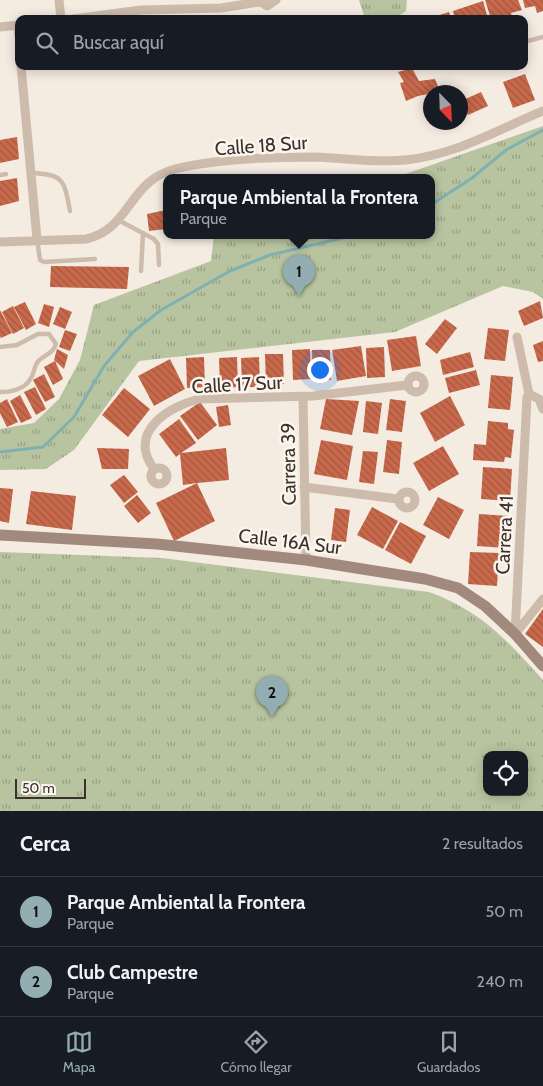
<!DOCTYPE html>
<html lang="es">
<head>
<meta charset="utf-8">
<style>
	:root { --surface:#171b24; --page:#242831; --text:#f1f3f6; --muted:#9ea1a6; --line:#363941; --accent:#92aeb2 }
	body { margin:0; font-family:Cabin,sans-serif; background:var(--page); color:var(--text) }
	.controls { position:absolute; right:15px; bottom:15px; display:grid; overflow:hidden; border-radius:10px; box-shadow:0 2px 12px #0003 }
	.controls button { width:45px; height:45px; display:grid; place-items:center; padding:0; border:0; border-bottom:1px solid var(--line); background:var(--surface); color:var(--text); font:25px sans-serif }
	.compass { position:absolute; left:423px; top:85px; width:45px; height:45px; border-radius:50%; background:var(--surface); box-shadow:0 2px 12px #0003; rotate:157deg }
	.scale { position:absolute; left:15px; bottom:12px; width:71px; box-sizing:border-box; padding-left:5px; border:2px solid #3b302b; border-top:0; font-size:14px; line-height:18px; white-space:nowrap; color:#3b302b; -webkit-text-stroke:4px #fbf5ee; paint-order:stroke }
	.you { position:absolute; left:319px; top:369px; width:18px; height:18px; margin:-12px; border:4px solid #fff; border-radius:50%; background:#1a73e8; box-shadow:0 0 0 8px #1a73e833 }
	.badge { display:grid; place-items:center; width:32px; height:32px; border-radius:50%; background:var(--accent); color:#111; font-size:16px; font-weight:700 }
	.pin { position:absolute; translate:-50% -41px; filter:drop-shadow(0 1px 2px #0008) }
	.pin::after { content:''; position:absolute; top:26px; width:18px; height:15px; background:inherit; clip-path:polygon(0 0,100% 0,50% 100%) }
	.popup { position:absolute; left:163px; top:174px; width:272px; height:65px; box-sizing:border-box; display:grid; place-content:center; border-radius:10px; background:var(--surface); filter:drop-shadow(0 1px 4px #0005); font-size:16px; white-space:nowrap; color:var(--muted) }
	.popup b { font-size:19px; color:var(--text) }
	.popup::after { content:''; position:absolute; left:50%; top:100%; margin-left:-10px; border:10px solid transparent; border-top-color:var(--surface) }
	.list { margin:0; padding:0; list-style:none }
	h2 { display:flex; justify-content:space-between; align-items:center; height:65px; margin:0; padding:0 20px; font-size:21px }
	h2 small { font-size:16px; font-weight:400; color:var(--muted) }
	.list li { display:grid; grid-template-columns:32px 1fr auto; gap:15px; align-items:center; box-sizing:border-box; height:70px; padding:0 20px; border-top:1px solid var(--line) }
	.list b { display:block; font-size:19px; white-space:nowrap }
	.list p { margin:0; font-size:16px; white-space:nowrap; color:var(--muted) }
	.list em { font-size:16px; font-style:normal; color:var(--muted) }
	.icon { flex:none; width:28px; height:28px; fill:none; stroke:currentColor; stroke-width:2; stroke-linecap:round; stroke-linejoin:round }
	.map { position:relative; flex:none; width:543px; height:811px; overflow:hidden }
	.search { position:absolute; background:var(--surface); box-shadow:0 2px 12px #0003; left:15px; right:15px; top:15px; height:55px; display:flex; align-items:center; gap:12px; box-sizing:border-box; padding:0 18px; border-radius:10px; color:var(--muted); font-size:19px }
	.sheet { height:205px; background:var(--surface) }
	nav { display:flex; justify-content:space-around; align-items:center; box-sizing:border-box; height:70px; border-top:1px solid var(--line); background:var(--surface); font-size:14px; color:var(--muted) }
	nav a { display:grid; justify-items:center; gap:2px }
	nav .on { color:var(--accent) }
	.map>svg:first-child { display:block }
</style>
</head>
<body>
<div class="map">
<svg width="543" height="811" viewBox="0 0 543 811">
	<defs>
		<pattern id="park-tufts" width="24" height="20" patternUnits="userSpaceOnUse" patternTransform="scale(1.25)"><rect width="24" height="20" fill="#b8c4a0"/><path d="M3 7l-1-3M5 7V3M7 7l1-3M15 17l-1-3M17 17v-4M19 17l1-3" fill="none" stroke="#97a083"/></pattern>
		<pattern id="building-back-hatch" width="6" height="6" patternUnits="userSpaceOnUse" patternTransform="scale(1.25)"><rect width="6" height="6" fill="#c8694b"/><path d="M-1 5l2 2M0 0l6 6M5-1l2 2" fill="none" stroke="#a4573f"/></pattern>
	</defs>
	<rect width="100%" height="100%" fill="#f4ebe1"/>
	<path fill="url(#park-tufts)" fill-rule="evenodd" d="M359,0H407L406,11L394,19H365Z
		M543,126V299L533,292L503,286L395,332L139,361L74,450L46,469L0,470V429L34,423L59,399L80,360L94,305L211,261L214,235H432V177H397Z
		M0,552L162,558L429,592C481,611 507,640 543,680V811H0ZM487,755H524V792H487Z"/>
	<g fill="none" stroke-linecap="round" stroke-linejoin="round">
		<path stroke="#7fb0b2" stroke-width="3" d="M432,204L472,178L506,150L543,130
			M0,452L43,447L74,417L104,366L133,332L161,310L230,271L270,255L355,235"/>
	</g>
	<path fill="url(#building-back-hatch)" d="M485,0H518L522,10L511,13L513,19H503L502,16L491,19Z
		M523,0H543V11L537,13L535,6L525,8Z
		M483,1L488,19H455L453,11Z
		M449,12L451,19H431L430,18Z
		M412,68L419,81L435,79L439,89L438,92L418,96L406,101L400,83L404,82L398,72Z
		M525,74L535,100L513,108L503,82Z
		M481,92L488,106L468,115L461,101Z
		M17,137L19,159L0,163V140Z
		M17,178L19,201L0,206V181Z
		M166,210V229L149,231L147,214Z
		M51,266L129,267L127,289L50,287Z
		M540,301L543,318L524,326L518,311Z
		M25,302L36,324L26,330L14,307Z
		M44,304L54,307L49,327L38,323Z
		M13,306L24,328L13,334L2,312Z
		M60,307L72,312L65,329L53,324Z
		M0,310L12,333L1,338L0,336Z
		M445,319L457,328L437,354L425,344Z
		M488,328L509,330L505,361L484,359Z
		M65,330L77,334L70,351L59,347Z
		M416,336L421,366L392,371L387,340Z
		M543,341V361L538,362L533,345Z
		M361,346L366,376L337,381L332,350Z
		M384,347L385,377L367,378L366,348Z
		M57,349L68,355L64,369L54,360Z
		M310,349L311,379L293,380L292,350Z
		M312,350H330L331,380H313Z
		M470,352L474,367L443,375L440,360Z
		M265,354H283L284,384H266Z
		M204,357L205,387L187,388L186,358Z
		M237,357L238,387L220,388L219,358Z
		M259,357L260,387H242L241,358Z
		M170,359L185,389L154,406L138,376Z
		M55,361L63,379L53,385L44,367Z
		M476,370L480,385L449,393L445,378Z
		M44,374L55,397L45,402L33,380Z
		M491,375L513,377L510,410L488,408Z
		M35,387L46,409L36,415L24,392Z
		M124,388L150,409L128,437L102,415Z
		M20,395L32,418L21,423L10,401Z
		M450,396L465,425L435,442L420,413Z
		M7,399L18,422L7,427L0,413V403Z
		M326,399L359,401L352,435L320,429Z
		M390,399L406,401L402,432L386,430Z
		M366,401L382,403L378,434L363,432Z
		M200,402L217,425L198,440L180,416Z
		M228,405L231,425L219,427L216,407Z
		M179,419L196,443L181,453L226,448L229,480L197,483L215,521L174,541L156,503L197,483L183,485L180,454L176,457L159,434Z
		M488,421L508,423V429L514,430L511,458L505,457L504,462L473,460L474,444L486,445Z
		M321,440L353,446L347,480L314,474Z
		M387,440L402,442L399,474L383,472Z
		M443,446L459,474L429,491L413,463Z
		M97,448L129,449L128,469H102Z
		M363,451L378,452L374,484L359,482Z
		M483,467L512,469L510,501L481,499Z
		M124,475L138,492L124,503L110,485Z
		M0,488L13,489L9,523L0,521Z
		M31,491L76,496L72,530L26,524Z
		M137,495L151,513L138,523L124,506Z
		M438,497L464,510L449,539L423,525Z
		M372,507L398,521L383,549L357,535Z
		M335,508L350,510L346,542L331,540Z
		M479,514L509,516L506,548L477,546Z
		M400,522L426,536L411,564L385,550Z
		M470,552L499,553L497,586L468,584Z
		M543,609V647L525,634Z"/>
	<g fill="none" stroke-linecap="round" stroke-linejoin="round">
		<path stroke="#cdbbac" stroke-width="4.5" d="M524,42L543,37
			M31,173C64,174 64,180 70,211
			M0,175L6,174
			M118,220L154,239L158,244L159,265
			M37,239L40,260L44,262L95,259
			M141,271L143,233
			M0,347L17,345L38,334H49L56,344C53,355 42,355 37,363C34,367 34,374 31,378C25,389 12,392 0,392"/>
		<path stroke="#cdbbac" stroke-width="9" d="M59,0L61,19
			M258,0L267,6L276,0
			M73,19L141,10L221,8L259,2
			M18,25L19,36
			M0,27L19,25
			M21,66L37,239
			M0,242L86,239C131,229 128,181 175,169C215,159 273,157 315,157C345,158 375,163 405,160C456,155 497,130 543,111
			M408 384a8 8 0 1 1 16 0a8 8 0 1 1-16 0Z
			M529,394L539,399L543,409
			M303,397L306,560
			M151 476a8 8 0 1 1 16 0a8 8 0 1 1-16 0Z
			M154,469C127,433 167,407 199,399L313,396L407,385
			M304,487L398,499
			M399 500a8 8 0 1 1 16 0a8 8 0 1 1-16 0Z
			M515,634L527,397L529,394L517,337
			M515,634L543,599"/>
		<path stroke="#a18a7d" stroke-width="11" d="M0,535L157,544L306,560L425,579L458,588L485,606L515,634L543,666"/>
	</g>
	<g text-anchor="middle" stroke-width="5" stroke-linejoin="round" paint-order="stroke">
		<g font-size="19" fill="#3b302b" stroke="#fbf5ee">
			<text transform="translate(261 145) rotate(-4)" y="7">Calle 18 Sur</text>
			<text transform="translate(237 384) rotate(-3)" y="7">Calle 17 Sur</text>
			<text transform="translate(288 464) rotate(-91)" y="7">Carrera 39</text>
			<text transform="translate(504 535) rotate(-87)" y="7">Carrera 41</text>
			<text transform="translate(290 541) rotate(7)" y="7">Calle 16A Sur</text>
		</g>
	</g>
</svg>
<div class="controls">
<button><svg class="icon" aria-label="locate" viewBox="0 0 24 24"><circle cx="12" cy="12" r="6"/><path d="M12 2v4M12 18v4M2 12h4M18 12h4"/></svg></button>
</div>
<svg class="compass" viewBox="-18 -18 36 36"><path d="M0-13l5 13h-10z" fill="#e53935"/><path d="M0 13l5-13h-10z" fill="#9ea1a6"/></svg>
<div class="scale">50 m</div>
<div class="you"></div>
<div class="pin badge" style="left:299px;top:296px">1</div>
<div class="popup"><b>Parque Ambiental la Frontera</b>Parque</div>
<div class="pin badge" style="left:272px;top:717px">2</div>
<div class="search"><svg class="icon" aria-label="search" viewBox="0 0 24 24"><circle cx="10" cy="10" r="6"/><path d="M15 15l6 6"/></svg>Buscar aquí</div>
</div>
<section class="sheet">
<h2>Cerca<small>2 resultados</small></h2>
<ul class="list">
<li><span class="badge">1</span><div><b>Parque Ambiental la Frontera</b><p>Parque</p></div><em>50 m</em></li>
<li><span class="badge">2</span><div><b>Club Campestre</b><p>Parque</p></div><em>240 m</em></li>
</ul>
</section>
<nav>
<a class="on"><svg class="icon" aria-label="map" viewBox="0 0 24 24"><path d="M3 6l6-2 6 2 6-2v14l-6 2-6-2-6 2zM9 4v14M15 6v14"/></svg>Mapa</a>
<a><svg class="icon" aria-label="directions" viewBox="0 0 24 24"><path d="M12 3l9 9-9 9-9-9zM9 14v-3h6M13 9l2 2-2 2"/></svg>Cómo llegar</a>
<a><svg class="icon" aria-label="saved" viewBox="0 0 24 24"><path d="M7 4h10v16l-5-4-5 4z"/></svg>Guardados</a>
</nav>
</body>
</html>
